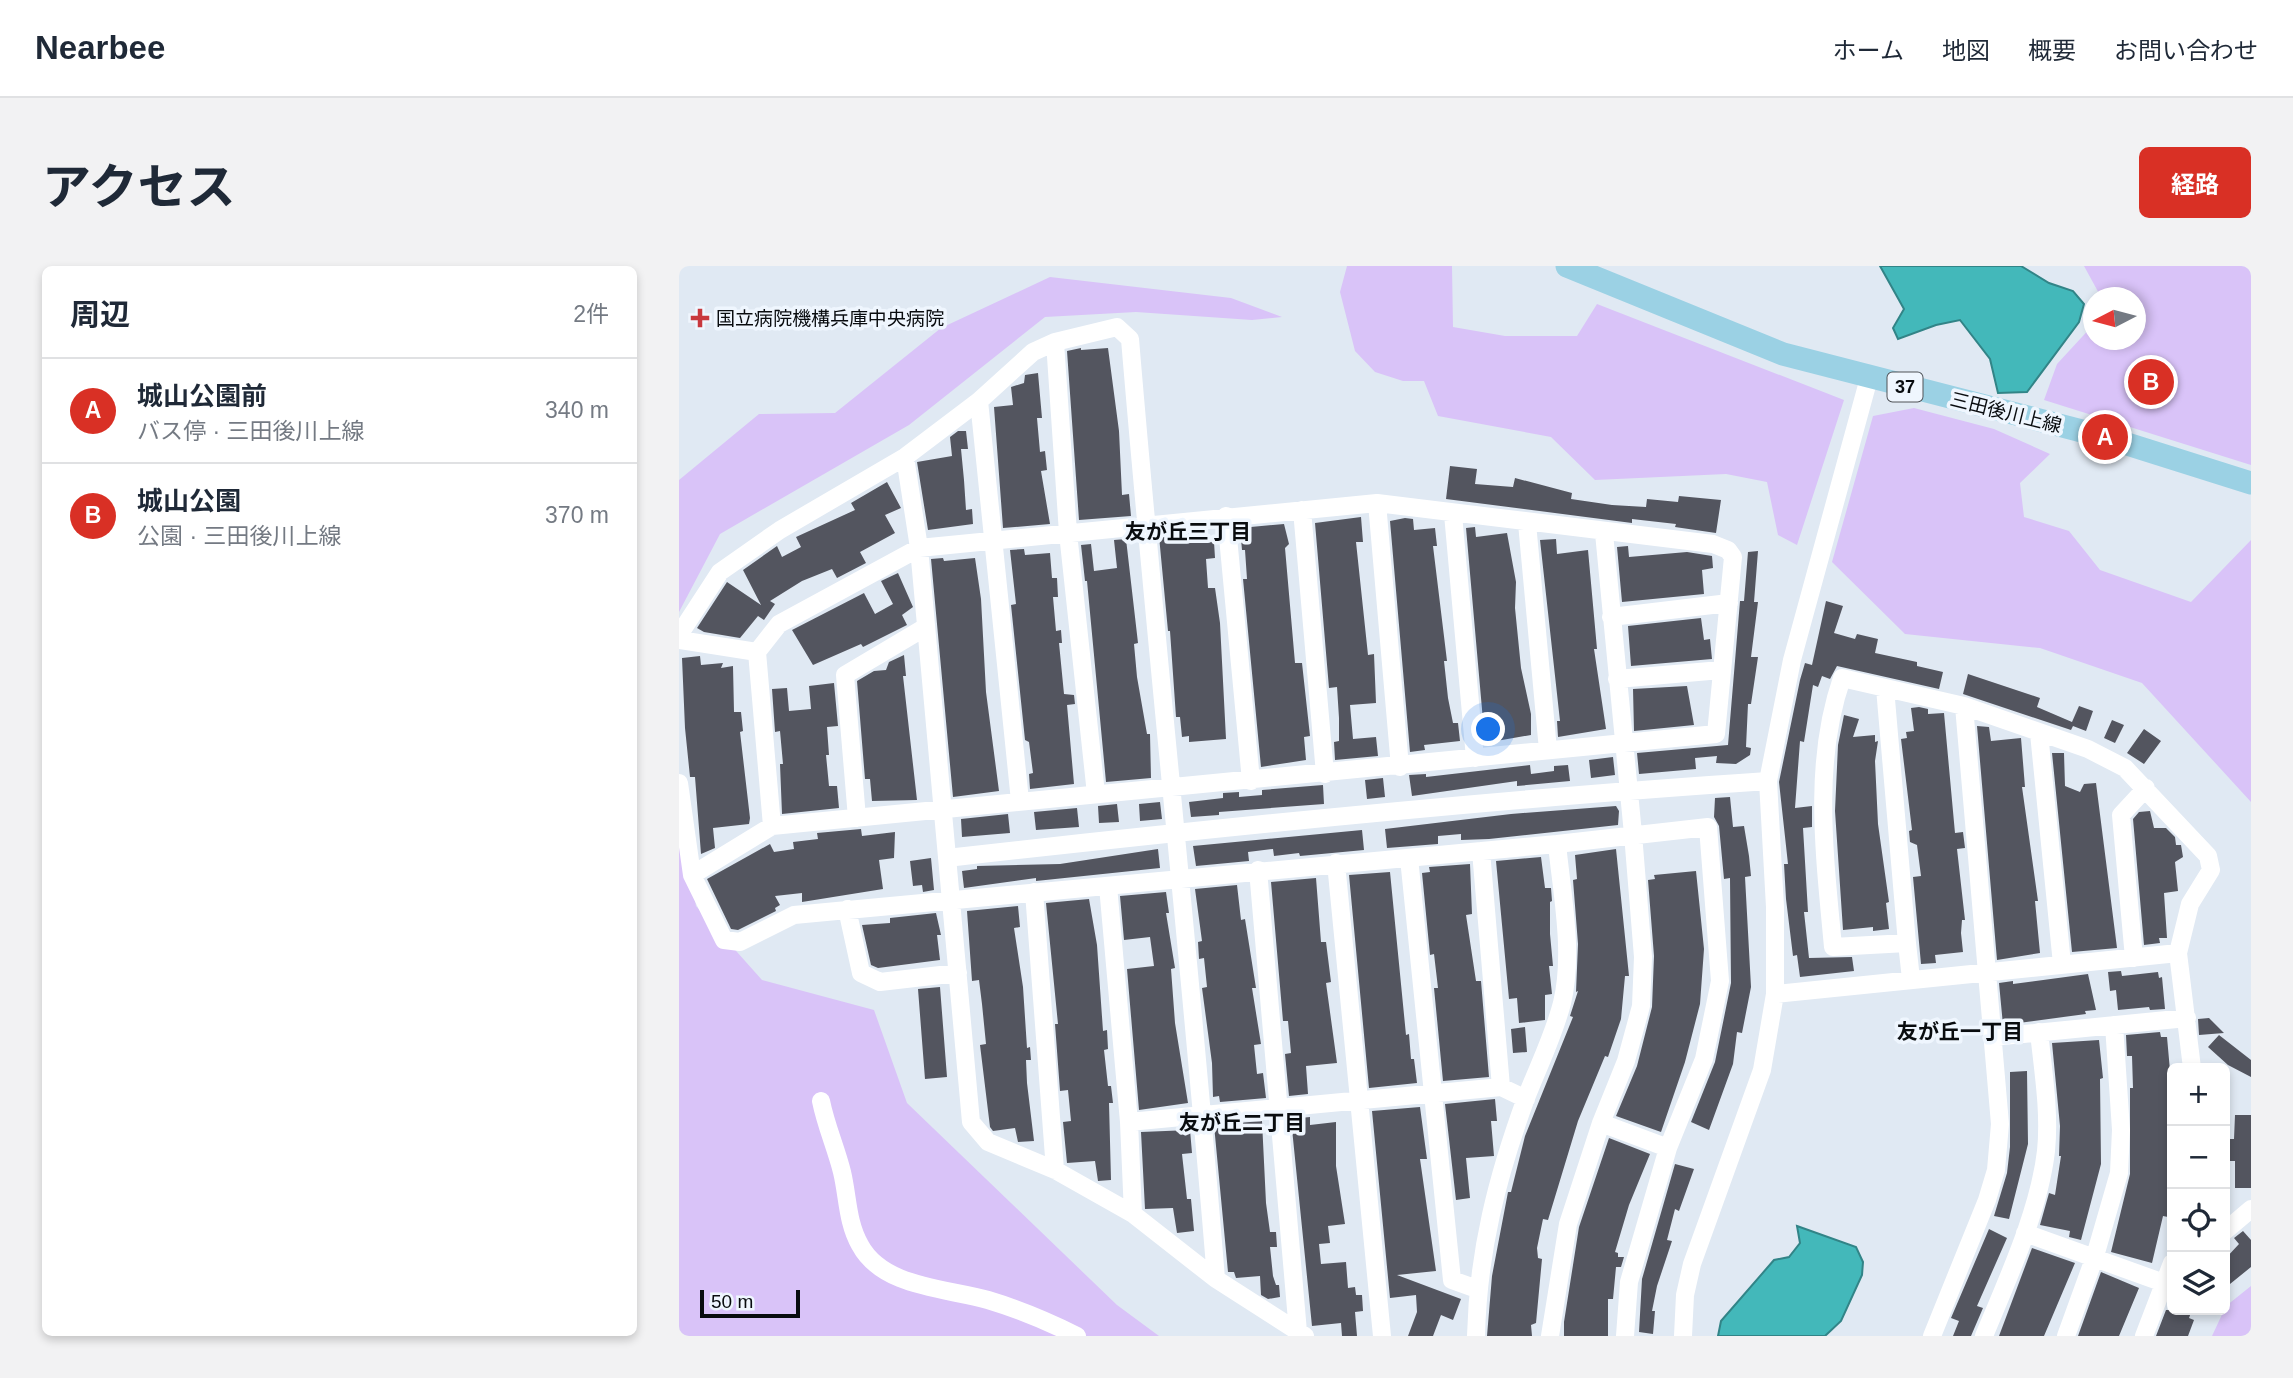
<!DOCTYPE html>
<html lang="ja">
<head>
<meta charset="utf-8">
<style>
	:root { --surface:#fff; --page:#f2f2f3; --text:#1f2937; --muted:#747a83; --line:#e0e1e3; --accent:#d93025 }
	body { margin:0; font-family:Arial,"Noto Sans JP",sans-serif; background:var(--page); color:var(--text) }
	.controls { position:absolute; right:21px; bottom:21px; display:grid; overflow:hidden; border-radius:10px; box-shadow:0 4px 10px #0003 }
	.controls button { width:63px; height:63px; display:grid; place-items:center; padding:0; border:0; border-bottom:2px solid var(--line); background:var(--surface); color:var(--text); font:35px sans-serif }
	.compass { position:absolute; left:1404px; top:21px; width:63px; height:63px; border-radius:50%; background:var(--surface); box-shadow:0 4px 10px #0003; rotate:264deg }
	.scale { position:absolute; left:21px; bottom:18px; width:100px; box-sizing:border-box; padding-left:7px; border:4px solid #090c0f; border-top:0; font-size:19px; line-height:24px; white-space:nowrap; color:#090c0f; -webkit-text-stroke:5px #eff6fe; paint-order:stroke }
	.you { position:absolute; left:810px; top:464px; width:24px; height:24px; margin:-18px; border:5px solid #fff; border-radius:50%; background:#1a73e8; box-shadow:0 0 0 10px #1a73e833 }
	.badge { display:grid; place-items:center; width:46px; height:46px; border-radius:50%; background:var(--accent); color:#fff; font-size:23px; font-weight:700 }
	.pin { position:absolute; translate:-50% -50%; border:4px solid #fff; box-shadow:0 2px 7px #0006 }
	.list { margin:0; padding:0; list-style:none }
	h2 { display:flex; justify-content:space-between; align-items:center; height:91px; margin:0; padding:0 28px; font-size:30px }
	h2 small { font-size:23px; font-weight:400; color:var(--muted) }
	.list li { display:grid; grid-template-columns:46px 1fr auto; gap:21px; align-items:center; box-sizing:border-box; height:105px; padding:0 28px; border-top:2px solid var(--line) }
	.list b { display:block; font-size:26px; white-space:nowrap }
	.list p { margin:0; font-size:23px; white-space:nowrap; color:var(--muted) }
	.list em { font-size:23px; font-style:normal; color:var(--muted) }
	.icon { flex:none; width:38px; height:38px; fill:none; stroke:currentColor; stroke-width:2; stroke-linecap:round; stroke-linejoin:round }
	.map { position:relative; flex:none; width:1572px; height:1070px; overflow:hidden; border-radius:10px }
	header { display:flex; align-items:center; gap:42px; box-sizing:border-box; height:98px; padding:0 35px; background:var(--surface); border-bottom:2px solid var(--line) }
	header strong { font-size:33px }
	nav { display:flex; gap:38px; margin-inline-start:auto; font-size:24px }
	.intro { display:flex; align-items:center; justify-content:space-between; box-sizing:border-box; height:168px; padding:0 42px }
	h1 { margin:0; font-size:49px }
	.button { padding:18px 32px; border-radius:10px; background:var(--accent); color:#fff; font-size:24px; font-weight:700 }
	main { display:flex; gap:42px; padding:0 42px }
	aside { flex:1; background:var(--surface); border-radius:10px; box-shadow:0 4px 10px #0003 }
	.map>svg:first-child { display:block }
</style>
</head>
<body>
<header>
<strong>Nearbee</strong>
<nav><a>ホーム</a><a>地図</a><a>概要</a><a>お問い合わせ</a></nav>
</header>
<div class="intro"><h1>アクセス</h1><a class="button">経路</a></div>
<main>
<aside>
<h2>周辺<small>2件</small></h2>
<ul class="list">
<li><span class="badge">A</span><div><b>城山公園前</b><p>バス停 · 三田後川上線</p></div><em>340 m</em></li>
<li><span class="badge">B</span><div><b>城山公園</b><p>公園 · 三田後川上線</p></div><em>370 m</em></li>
</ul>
</aside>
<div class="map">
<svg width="1572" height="1070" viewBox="0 0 1572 1070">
	<rect width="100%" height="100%" fill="#e0e9f3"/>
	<path fill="#d9c3f8" d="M668,0H773L774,61L826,70H898L918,38L1165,134L1118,279L1099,269L1088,216L1047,208L916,214L872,171L759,150L745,115H724L696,106L676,85L661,26Z
		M1405,0H1572V199L1365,134L1378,98L1414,59V74H1456V32L1422,31Z
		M371,11L552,32L603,51L573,54L457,46L366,51L230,159L41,268L0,346V214L80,148L156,147L262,62Z
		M1235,142L1315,163L1371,188L1341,217L1345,251L1390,265L1421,304L1512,336L1572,274V536L1463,417L1361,382L1226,368L1153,296L1194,150Z
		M0,536L17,640L83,714L195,744L228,837L438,1039L480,1070H0Z
		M1572,1020V1070H1533L1547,1040Z"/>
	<path fill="#43b8ba" stroke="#328487" stroke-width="2" d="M1201,0H1342L1370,17L1394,25L1405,38L1400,56L1348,126L1319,127L1311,93L1281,54L1257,59L1219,73L1214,62L1225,43Z
		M1118,960L1177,981L1184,996L1183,1009L1162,1055L1146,1070H1039L1042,1055L1095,994L1110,991L1121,977Z"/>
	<path fill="#53555f" d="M402,82V84L429,82L440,165L443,229L450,228L452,250L400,254L388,85Z
		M359,107L363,152H358L361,186L366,185L368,204L362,205L371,258L324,262L315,141L334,139L332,121L345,117L346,109Z
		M279,165H287L289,183H282L285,214L287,244L293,243L294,258L249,264L238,196L273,190L271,171Z
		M771,200L798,203L796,218L834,221L836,212L893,227L892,233L933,239L967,241L968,233L999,236L1000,230L1042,234L1037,267L996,261L997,258L953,253V257L767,233Z
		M208,216L222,242L206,249L216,267L181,286L187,297L158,312L153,303L123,315L91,335L96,338L85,354L79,350L61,372L25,366L18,362L48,316L82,339L64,304L98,280L103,291L122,281L117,271L176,244L172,237Z
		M682,251L684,276H677L689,389L695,388L697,437L671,439L674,473L697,471L699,490L656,494L655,476L660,475V452L658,421L650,422L636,257Z
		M726,252L734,253L735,264L756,262L758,280H754L768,395H765L769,432L774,457H779L781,475L745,479L746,484L731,486L711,255Z
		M605,258L610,278L606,282L616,397H623L631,470L625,471L627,494L582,501L564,313H568L566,284H563L561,262Z
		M796,261L797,271L828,267L837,316L836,342L842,402L852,448V469L806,477L787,262Z
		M521,266L522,277L535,276L536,292L527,293L529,322H536L541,357L547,473L510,476V470L503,471L501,451H497L491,365H489L480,270Z
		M447,273L459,377L455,378L458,411L468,468H471L472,512L427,516L408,315H406L402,279L412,278L415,305L438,302L435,274Z
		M877,273L878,288L909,284L918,383H915L927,463L879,471L878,455H881L861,274Z
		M949,280L950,291L1008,286L1033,290L1034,302L1023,304L1025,328L943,336L938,281Z
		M345,283L346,289L371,287L373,312H378L379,331H374L377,365L382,364L383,377H380L385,428L395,429L396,438L388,439L395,518L351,523L350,508L354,507L350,476L346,474L332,339L337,338L331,284Z
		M1079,285L1075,336H1079L1072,391H1079L1072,438H1069L1067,481L1072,482L1071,489L1057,498L1037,497L1038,490L1016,492L1017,503L960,508L958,487L1049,479L1061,335H1065L1069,286Z
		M264,292L265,295L296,292L302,333L307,426L320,525L274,531L252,293Z
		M219,307L234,341L223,349L228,359L184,381L182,378L134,399L113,364L185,327L196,348L214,338L202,315Z
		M1147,335L1164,340L1155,367L1176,373L1178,368L1199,373L1196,387L1238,396V400L1264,406L1260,423L1158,400L1151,413L1143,410L1139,421L1134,419L1125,476L1121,475L1116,542L1133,540V561L1124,562L1129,646H1125L1130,692L1173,691L1175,705L1121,711L1118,689L1114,690L1107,633L1105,598H1109L1100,516L1121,414L1126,397L1133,399Z
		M1022,352L1025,374L1031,373L1033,393L952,400L949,360Z
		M225,389L227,410H224L238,534L193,535L191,513H186L178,415L195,405L207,404L210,396Z
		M21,390L22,399L44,397L42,402L54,400L55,446H62L64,465L61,466L71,552L70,558L34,562L36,582L22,588L16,511H11L6,462L3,392Z
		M1289,408L1361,432L1358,441L1393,456L1400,440L1414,445L1407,465L1394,460L1392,464L1284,428Z
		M155,417L159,460L148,461L150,489H147L150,520H158L160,542L103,548L101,498H104L101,465L96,466L93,423L108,422L110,445L132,443L130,420Z
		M1008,420L1015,459L955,465L954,423Z
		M1240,441L1249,443V448L1265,447L1276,567L1284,566L1286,582L1278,583L1286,654H1283L1282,667L1284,686L1256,689L1257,697L1242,698L1234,611L1242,610L1238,579L1231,576L1230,565L1233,564L1222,473L1228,472L1227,466L1235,465L1232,442Z
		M1165,449L1180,453L1174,471L1196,469V476L1199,475L1196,495L1199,558L1210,636L1207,637L1210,663L1194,665V661L1164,664L1156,545L1159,479Z
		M1433,454L1445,459L1436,477L1425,472Z
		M1298,460L1310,461L1312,475L1342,472L1346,521H1343L1359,635H1356L1361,687L1318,694Z
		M1465,463L1482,475L1465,498L1448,487Z
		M1373,487H1385L1386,520L1401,526L1405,518L1417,517L1438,682L1393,686Z
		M934,491L936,509L912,512L910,494Z
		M851,499L852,508L875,505V500L889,499L891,515L838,520V515L733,530L730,509L747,508V511Z
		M704,512L706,531L688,533L686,514Z
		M644,519L645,538L540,546V549L512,551L510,536L544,532V527L560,526V531L583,529V524Z
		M1051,531L1054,561L1065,560L1070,590L1072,610L1066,611L1072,721L1063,767L1058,766L1054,798L1030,864L1012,856L1036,796L1052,717L1051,612L1045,613L1040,560L1035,551L1036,532Z
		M481,536L483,553L461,555L460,538Z
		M438,538L440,556L420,557L419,540Z
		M937,540L940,545L939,559L810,573L782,574V568L759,570V578L708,582L706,563L832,548Z
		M398,542L400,561L357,564L355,546Z
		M1471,545L1475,562H1487L1496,571L1497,579H1502L1504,591L1496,596L1499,625L1485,627L1488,672H1480L1481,677L1465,679L1454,553L1460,546Z
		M329,548L331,567L283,571L282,553Z
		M182,563L183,570L216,566L215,592L200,594L204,623L123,636V627L96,630L101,639L96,642L97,645L59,664L52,663L28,613L91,578L95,586L115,583L114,576L139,573L138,567Z
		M683,564L685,584L621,590L620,587L595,590L594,583L569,586L570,595L517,600L514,580Z
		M479,583L481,602L357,615V612L285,622L283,605L298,603V600L381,598Z
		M937,583L950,710H946L942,753L929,791L926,790L899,855L869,954L864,953L858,982L859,992L863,993L857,1057L852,1059L853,1070H808L813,1010L829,926H832L846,870L894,751L891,750L899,725L897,726L899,678L894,614L898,613L896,589Z
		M862,591L866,622H872L873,635L871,636V668L874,700H870L873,728L866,729V754L840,757L838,732L830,733L817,595Z
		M252,592L255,624L244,626L243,619L234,620L231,595Z
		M791,598L793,648L787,649L797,715H802L810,811L764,815L755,722H759L755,688L751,689L743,607L751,606L750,601Z
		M1017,605L1025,683L1021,738L1006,796L982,866L937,850L958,800L973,741L975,690L969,614L976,613L975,609Z
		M711,606L727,769L730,768L732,793H735L738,817L690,822L670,609Z
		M637,612L642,676H647L652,716L647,717L658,797L627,800L629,828L610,830L606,788L612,787L609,755H604L592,616Z
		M558,619L562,654L566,653L577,722H573L582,778L575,779L578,808L584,807L587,832L541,836L540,830L534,831L533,797L523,722L528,721L525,692L520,693L519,676L523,675L516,623Z
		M487,626L490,647H487L496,702L492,703L496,757L509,837L460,844L448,703L475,700L471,671L445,674L441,630Z
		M410,633L418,679L424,765L428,764L429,783L425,784L429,820H432L434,837H430L432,914L419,915L416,895L388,897L384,856L392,855L389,824L381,825L376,758H379L367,637Z
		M339,640L341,661L335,662L344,721L348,782L351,781L352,794H347L348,817L355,875L339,876L336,862L314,865L311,861L301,779L307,778L303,738L300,714L293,715L288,645Z
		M257,647L262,669H258L261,694L199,702L192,699L183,659L211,657V652Z
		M1442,705L1443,710L1479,706L1480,712L1483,711L1486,743L1471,744L1470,741L1439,744L1437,724L1431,725L1429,706Z
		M1409,708L1417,744L1406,745L1407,748L1324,759L1320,717L1334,715V718Z
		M261,721L268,811L246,813L239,723Z
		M1530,752L1545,767L1520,769L1519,753Z
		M846,761L848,786L834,787L832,763Z
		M1481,766L1482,771H1488L1493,827V884L1488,936L1492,937L1489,951L1484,950L1473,997L1432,986L1451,908V822H1454L1453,790H1448L1447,769Z
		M1540,769L1572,794V811L1549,799L1529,781Z
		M1420,774L1424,812L1421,813L1422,898L1402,974L1390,971L1391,965L1361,959L1370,927L1376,929L1382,890H1380L1381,860L1373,777Z
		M1348,805L1349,878L1330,953L1315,950L1328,907L1331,881V806Z
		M816,833L818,855H812L815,890L787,892L791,932L777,934L766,838Z
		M741,841L748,893H741L757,1005L718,1009L782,1033L774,1054L762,1049L754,1070H729L738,1046L737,1029L711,1032L693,845Z
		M1556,849H1572V922H1556V895H1546V873H1555Z
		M631,851V859L657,856V900L666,958L649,960L651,977L640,978L642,998L667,996L669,1022L676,1021L677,1029H683L684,1045L676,1046L678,1070H663L662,1057L633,1060L612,853Z
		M583,855L587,937L591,966H597L598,981H591L594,1010L597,1019H600L601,1031L589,1033L582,1029L581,1010L557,1012L555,1006H549L535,859Z
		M511,864L513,887L503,888L508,933H512L515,965L498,967L494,942L466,943L462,866Z
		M930,872L971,888L950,939L936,986L939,987V991H945L942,1001H937L934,1033H929V1070H885V1056L900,961Z
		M996,898L1015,903L1000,945L996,943L988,974L993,975L978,1020L973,1045H976L974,1068L960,1066L963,1013Z
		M1310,963L1328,972L1298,1040L1304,1042L1292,1070H1274L1280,1055L1272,1052Z
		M1564,965L1572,974V1001L1551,1018L1546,1012V993L1560,978L1555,972Z
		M1353,982L1396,997L1365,1070H1320Z
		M1422,1006L1460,1022L1440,1070H1399Z
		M1487,1044H1513L1510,1052L1515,1054L1509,1070H1477Z"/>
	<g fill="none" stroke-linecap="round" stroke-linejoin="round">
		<path stroke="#fff" stroke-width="18" d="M376,76L389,267L417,528
			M300,135L341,535
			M226,191L240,282L292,856L309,876L376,904L454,948L537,1013L626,1070
			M698,237L721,501
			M623,244L646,508
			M774,248L796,492
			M547,250L572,515
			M848,257L869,484
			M932,351L1050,337
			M0,369L41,306L101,264L226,191L300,135L354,86L376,76L438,61L451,73C477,387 512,699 537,1013
			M0,374L78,386
			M938,413L1042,404
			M1206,422L1228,677
			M1360,467L1383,698
			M0,517L13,609L45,674L61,676L115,649L878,578L1029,561L1041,715L1025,793L989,882L950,1016L946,1070
			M178,552L166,409L245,362
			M802,585L822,821
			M268,592C541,561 815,533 1089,515
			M730,592L773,1014L798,1023
			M657,597L703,1070
			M579,604L619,1066
			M13,609L93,560L1037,468L1054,291L1049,284L1034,278L698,237L240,282L100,358L78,386L93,560
			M429,620L450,856L454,948
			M355,626L376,904
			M168,643L182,707L201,716L279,707
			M1455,692L1442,549L1467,522
			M1232,713L1228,677L1154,681C1146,592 1133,498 1163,412L1285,440L1409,483L1446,502L1529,590L1532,604L1511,638L1499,687L1513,802
			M1096,728L1499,687
			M1314,771L1508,752
			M142,835C147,860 157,882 163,906C169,931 168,956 181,979C204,1022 268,1022 309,1034C339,1043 370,1056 398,1070
			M450,856L822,821L847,833
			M922,857L989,882
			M1546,965L1572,943
			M1346,967L1485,1017
			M797,1070C799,986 818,911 847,832C859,801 875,769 883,737C895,687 883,629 878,578
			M871,1070L889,958L922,857L947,795L962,740L964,691L954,568L925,267
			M1004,1070L1006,1029L1013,998L1083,804L1096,728V641L1089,515L1113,394L1190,112
			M1253,1070L1308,934L1317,904L1321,858L1285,440
			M1305,1070C1328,1014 1360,946 1367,885C1371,846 1364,805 1360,766
			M1387,1070L1416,990L1440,907L1442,864L1435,759
			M1465,1070L1493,997"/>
		<path stroke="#9bd1e4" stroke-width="23" d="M888,0L1104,88L1426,171L1572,217"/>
	</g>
	<path fill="#c8383d" stroke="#eff6fe" stroke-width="2.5" d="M17.5 41.5h7v7h7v7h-7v7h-7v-7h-7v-7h7z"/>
	<g text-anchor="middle" stroke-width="7" stroke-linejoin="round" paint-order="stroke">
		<rect fill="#eff6fe" stroke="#4e5257" stroke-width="2" x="1208.5" y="106.5" width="35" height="29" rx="5"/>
		<g font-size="18" font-weight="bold" fill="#090c0f">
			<text x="1226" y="127">37</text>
		</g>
		<g font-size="19" fill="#090c0f" stroke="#eff6fe" text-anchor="start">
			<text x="37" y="59">国立病院機構兵庫中央病院</text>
		</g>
		<g font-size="19" fill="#090c0f" stroke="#eff6fe">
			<text transform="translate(1327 146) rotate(14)" y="7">三田後川上線</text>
		</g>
		<g font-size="21" font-weight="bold" fill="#090c0f" stroke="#eff6fe">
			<text x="509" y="273">友が丘三丁目</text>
			<text x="1281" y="773">友が丘一丁目</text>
			<text x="563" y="864">友が丘二丁目</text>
		</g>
	</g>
</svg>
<div class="controls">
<button>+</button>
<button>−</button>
<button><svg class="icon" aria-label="locate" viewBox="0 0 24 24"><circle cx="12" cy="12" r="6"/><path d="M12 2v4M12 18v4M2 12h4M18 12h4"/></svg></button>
<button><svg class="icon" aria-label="layers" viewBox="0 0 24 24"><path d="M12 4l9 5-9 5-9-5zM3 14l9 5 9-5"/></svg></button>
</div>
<svg class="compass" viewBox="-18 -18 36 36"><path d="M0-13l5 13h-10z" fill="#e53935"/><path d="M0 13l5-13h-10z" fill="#747a83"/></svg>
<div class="scale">50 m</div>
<div class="you"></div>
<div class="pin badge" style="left:1426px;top:171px">A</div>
<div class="pin badge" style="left:1472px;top:116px">B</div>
</div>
</main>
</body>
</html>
